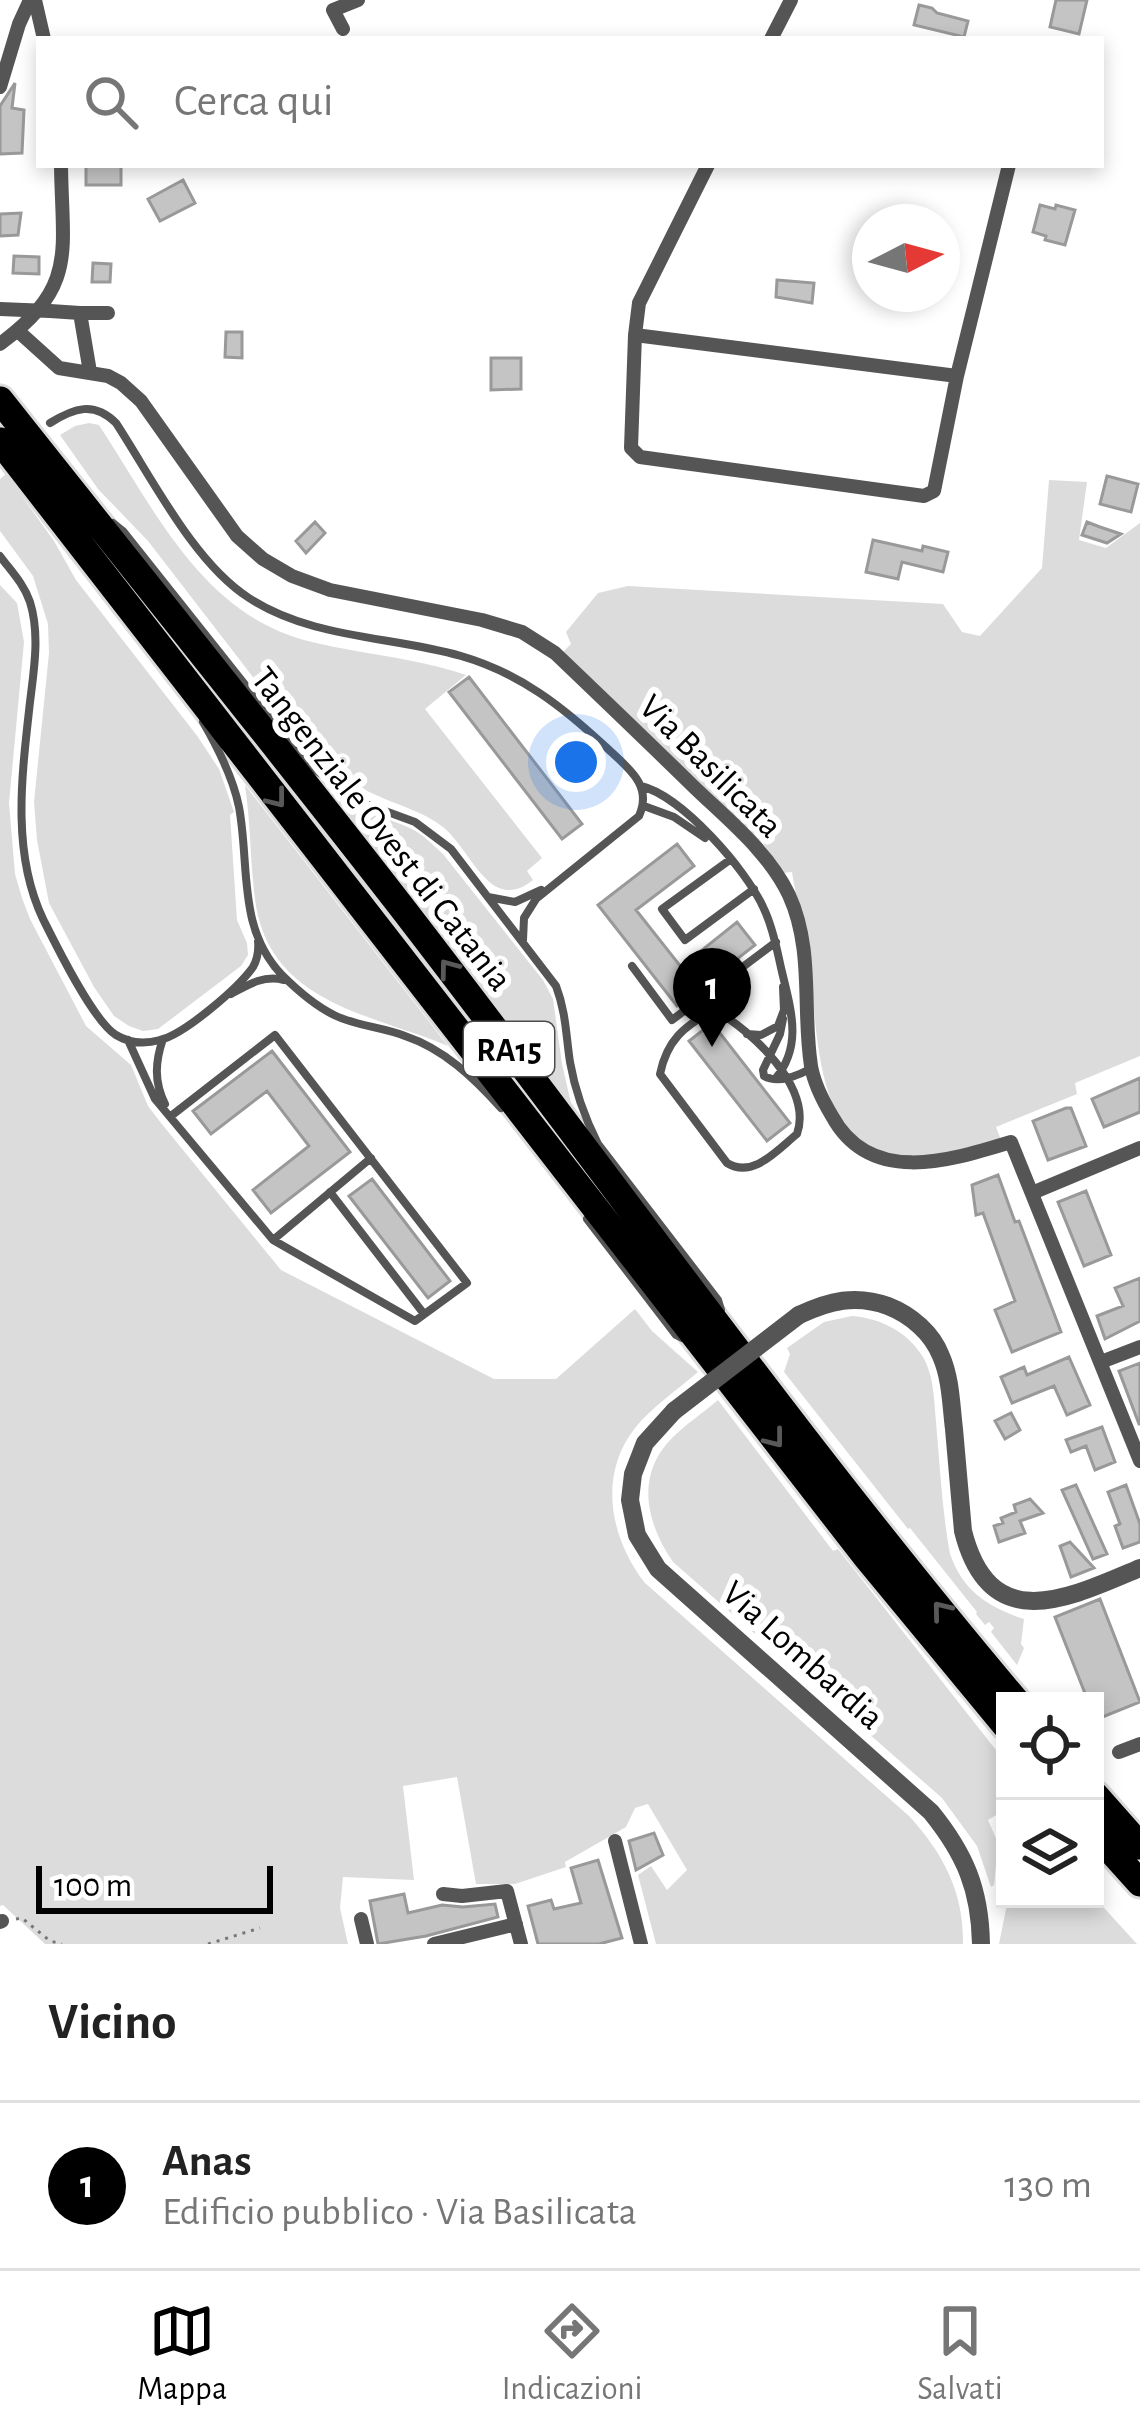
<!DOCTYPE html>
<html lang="it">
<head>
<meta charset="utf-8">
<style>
	:root { --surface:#fff; --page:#f6f6f6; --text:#222; --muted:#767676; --line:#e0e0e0; --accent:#000 }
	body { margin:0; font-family:"Alegreya Sans",sans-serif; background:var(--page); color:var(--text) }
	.controls { position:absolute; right:36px; bottom:36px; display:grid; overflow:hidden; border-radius:0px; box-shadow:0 6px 18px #0003 }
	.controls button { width:108px; height:108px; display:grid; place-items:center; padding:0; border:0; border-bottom:3px solid var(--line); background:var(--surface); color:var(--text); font:60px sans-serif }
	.compass { position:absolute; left:852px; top:204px; width:108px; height:108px; border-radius:50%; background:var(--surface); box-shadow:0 6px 18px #0003; rotate:84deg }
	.scale { position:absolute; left:36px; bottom:30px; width:237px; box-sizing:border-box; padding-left:12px; border:6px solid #000; border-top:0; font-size:33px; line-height:42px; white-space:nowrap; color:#000; -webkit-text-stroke:9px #fff; paint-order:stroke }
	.you { position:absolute; left:576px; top:762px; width:42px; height:42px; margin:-30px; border:9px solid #fff; border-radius:50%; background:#1a73e8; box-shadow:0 0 0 18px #1a73e833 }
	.badge { display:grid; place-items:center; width:78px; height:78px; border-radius:50%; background:var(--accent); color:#fff; font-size:39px; font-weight:700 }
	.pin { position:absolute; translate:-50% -99px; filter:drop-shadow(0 3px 6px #0008) }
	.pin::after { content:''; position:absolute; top:63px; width:42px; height:36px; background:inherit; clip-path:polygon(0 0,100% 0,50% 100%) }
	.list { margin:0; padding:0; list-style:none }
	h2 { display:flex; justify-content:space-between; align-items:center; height:156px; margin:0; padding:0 48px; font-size:51px }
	h2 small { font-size:39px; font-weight:400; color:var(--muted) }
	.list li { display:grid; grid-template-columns:78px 1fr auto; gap:36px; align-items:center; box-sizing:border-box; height:168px; padding:0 48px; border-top:3px solid var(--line) }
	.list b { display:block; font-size:45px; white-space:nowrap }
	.list p { margin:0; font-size:39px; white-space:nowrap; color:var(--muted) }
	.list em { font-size:39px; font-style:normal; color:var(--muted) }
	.icon { flex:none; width:66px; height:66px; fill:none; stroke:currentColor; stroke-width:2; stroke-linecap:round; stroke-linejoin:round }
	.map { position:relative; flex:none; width:1140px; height:1944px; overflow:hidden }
	.search { position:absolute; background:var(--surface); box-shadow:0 6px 18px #0003; left:36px; right:36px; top:36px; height:132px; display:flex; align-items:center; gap:30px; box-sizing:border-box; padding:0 42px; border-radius:0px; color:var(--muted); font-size:45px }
	.sheet { height:324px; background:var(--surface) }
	nav { display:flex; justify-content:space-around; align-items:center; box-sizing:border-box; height:168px; border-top:3px solid var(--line); background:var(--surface); font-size:33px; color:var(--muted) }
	nav a { display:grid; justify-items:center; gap:6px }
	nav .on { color:var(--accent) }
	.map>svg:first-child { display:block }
</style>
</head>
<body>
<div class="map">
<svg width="1140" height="1944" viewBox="0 0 1140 1944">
	<rect width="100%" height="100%" fill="#fff"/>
	<path fill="#dcdcdc" d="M89,423L99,425C153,507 201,612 304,640C357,654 414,657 466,675L425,709L542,858L527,871L533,880C523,888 512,893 499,888C479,880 461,841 443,827C422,811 400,806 376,795C353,785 333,771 313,755L148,541L98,489L60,435L75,426Z
		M6,474L54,541L76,580L198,737L219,769L234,812L230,815L237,920L247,943L248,955L241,966L158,1029L143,1031L129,1026L114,1016L94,987L49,903L37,840L34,802L49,653L48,624L33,576L0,531V479Z
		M1049,480L1087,482L1079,540L1106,548L1140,523V1056L1075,1083L1077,1094L996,1127L1001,1140C963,1149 900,1169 864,1146C812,1113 815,999 809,945C806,920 795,897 792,872L783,873L762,842L563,652L571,644L566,632L598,593L628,586L943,604L962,632L980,636L1042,568Z
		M0,585L17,603L24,642L9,803L15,874L22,898L30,919L86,1026L131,1065L148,1106L161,1123L281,1270L494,1379H556L635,1309L652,1331L698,1372C677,1390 652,1407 635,1428C597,1476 611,1540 645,1583L909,1816C943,1853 964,1892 963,1944H656L638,1875L651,1866L667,1890L687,1870L648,1804L635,1808L626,1827L565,1862L566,1867L515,1884H476L457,1777L403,1786L414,1880L343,1877L340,1908L348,1944H45L3,1905L0,1906Z
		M245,785L448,1046C372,1014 273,1004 256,906C250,866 251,825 245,785Z
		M339,800C363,812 388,818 412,829C424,835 433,845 443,854L543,980L553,999L562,1064L571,1103L349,819Z
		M852,1316C880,1318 908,1332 923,1357C934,1376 934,1400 936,1422C940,1466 942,1511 950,1554C963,1591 988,1607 1024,1619L1021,1644L1024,1648L1017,1665L991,1632L994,1628L989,1622L985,1625L976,1614L977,1612L910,1528L908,1529L784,1372L790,1354L787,1348L824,1322Z
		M718,1400L833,1551L838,1549L1003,1759L1000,1762L1005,1768V1817L1001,1812L988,1820L998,1843L994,1885L991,1887L977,1846L942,1798L673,1562C646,1523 635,1475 672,1438C686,1424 703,1413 718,1400Z
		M1095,1898L1137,1944H999L1008,1899Z"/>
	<path fill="#c4c4c4" stroke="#999" stroke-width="3" d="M1056,0H1087L1079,34L1050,27Z
		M919,5L932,8L937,13L968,21L964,37L914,25Z
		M15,83L12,108L24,110L22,153L0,154V106Z
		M86,165H121V185H86Z
		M183,180L195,203L160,221L148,199Z
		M1040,205L1055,209L1056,205L1075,210L1065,245L1045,240L1046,236L1033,232Z
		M21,213L18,235L0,236V214Z
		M14,256L39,257V274L13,273Z
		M93,263L111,264L110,282H92Z
		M777,280L814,283L812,303L776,297Z
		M226,332H242V358L225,357Z
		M491,358H521V389L491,390Z
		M1107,476L1138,484L1131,512L1100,504Z
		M315,522L325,533L306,553L296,541Z
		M1087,522L1100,527L1121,534L1107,543L1082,535Z
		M873,540L922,551L923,546L948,552L943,572L902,562L898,579L866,572Z
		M469,677L582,824L562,839L449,692Z
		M677,844L694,866L636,910L681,967L737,922L755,945L677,1006L598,905Z
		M712,1023L790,1123L767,1141L689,1041Z
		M272,1051L350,1152L271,1213L253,1190L309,1146L267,1091L211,1134L193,1111Z
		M1140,1078V1112L1104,1127L1092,1099Z
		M1066,1108H1071L1086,1146L1048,1160L1033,1121Z
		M998,1175L1015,1222L1019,1221L1061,1332L1012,1352L995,1310L1015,1301L983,1213L976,1215L972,1185Z
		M372,1179L450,1281L428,1298L349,1196Z
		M1086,1191L1111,1255L1084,1266L1058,1202Z
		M1140,1278V1321L1105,1339L1097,1316L1123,1306L1115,1288Z
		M1069,1357L1090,1405L1067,1415L1054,1386L1012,1403L1001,1377L1024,1367L1027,1375Z
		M1140,1363V1424H1139L1119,1371Z
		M1011,1413L1020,1430L1005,1439L995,1421Z
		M1102,1427L1115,1462L1095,1470L1086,1446L1071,1452L1066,1440Z
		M1076,1485L1107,1554L1093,1559L1062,1490Z
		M1126,1485L1140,1524V1542L1123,1548L1115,1526L1120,1524L1108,1492Z
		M1030,1499L1043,1513L1020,1521L1025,1533L999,1542L994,1526L1003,1523L1001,1518L1016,1512L1014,1505Z
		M1070,1542L1094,1568L1071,1577L1060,1546Z
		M1100,1599L1140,1702L1095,1720V1701H1088L1055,1617Z
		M654,1833L663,1855L636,1870L629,1841Z
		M598,1860L622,1938L599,1944H538L528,1906L551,1900L554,1909L581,1903L571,1868Z
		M404,1894L408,1913L442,1905L463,1907L495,1904L498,1917L426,1936L378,1944L370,1901Z"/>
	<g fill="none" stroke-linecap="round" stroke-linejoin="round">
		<g stroke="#dbdbdb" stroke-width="33">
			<path id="motorway" d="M0,400C133,568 268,735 400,905C605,1170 799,1444 1016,1701
				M0,441L867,1558L1005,1725
				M1095,1795L1140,1846
				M1095,1833L1140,1883"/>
		</g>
		<path stroke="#777" stroke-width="3" stroke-dasharray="3 6" stroke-linecap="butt" d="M16,1919L22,1918L50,1941L62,1944
			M208,1944L260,1928"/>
		<path stroke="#555" stroke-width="8" d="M50,423C74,408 94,401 116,423C152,478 194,563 249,598C312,639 391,636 461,656C520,673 563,707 607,748C628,768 653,785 639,816L536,899L524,918L523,940
			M113,523L123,531L309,765L358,801L415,822L451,849L556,986C566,1012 566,1036 570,1062C575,1091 585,1118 598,1144L718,1300L721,1310
			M0,556C11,571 24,584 30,602C40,634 34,669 30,702C22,774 11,852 43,919C56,945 93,1021 116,1035C129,1043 145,1044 160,1040C185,1034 238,988 253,967C258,958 259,951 258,941
			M203,722C218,748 233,777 239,807C250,866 237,928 282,975C296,989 316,1006 334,1015C356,1026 382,1027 405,1036C444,1049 474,1078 501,1108
			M641,786C682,796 747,870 764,909C774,930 777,951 782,972C791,1010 803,1046 775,1079
			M644,806L674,817L705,838
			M731,859L662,909L685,940L754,889
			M488,897L515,902L541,890
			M632,966L672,1020L776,942
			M231,994C249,984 264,975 284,980
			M714,1010C752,1030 813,1088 797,1134C777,1150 753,1179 727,1163L660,1074C667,1040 684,1026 714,1010Z
			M783,1019L780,1034L763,1070L764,1076C778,1084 797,1076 810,1069
			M747,1034L761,1035L778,1026L784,1010L783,987
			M163,1039C155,1062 154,1082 165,1104
			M128,1040L155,1099L273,1240L415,1321L467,1283L275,1035L171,1116
			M330,1192L424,1314
			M587,1219L676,1335L682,1338
			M273,1240L371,1158"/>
		<path stroke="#555" stroke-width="14" d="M35,0L44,39
			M343,29L333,10L358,0
			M771,39L791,0
			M0,87L19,24L30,0
			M708,165L639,303L635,335L631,448L640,457L924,496L934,491L957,376L1009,165
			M0,309L24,310
			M50,311L80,313L90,372
			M80,313H108
			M18,331L59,368L108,376L121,383L141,401L237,536L263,559L292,576L330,590L482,620L522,632L555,653C601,697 647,741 693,786C727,819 768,851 789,895C814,950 802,1008 811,1066C814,1083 823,1101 832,1116C870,1186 949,1161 1011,1142L1140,1461
			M635,335L957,376
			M0,344C78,286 62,253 61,165
			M1032,1193L1140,1148
			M1101,1362L1140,1347
			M1119,1752L1140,1744
			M615,1841L641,1944
			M443,1894L462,1896L507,1891L521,1944
			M361,1919L367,1944
			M0,1922L2,1921
			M434,1944L516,1924"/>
		<path stroke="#555" stroke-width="18" d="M799,1315C829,1301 856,1294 888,1306C911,1315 932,1333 941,1356C951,1379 951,1405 954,1429C957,1463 960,1497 963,1531C990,1638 1069,1598 1140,1568
			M674,1411L645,1443L633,1474L630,1500L637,1535L658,1569L931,1812C965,1854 980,1889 981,1944"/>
		<use href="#motorway" stroke="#000" stroke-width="27"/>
		<path stroke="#555" stroke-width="14" d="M24,310L50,311"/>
		<path stroke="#555" stroke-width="18" d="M674,1411L799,1315"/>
	</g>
	<defs><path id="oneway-chevron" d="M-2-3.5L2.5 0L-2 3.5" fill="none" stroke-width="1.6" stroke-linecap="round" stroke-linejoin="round" transform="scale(3)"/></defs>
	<g stroke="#595959">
		<use href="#oneway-chevron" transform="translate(277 799) rotate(52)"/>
		<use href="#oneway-chevron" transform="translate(448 968) rotate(-127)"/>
		<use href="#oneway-chevron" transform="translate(775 1439) rotate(52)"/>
		<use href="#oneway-chevron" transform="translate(941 1610) rotate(-129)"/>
	</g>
	<g text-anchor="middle" stroke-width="12" stroke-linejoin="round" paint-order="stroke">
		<rect fill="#fff" stroke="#4c4c4c" stroke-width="3" x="464" y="1022" width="90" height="54" rx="9"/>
		<g font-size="33" font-weight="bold" fill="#000">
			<text x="509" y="1061">RA15</text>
		</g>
		<g font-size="36" fill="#000" stroke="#fff">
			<text transform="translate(712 765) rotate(45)" y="13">Via Basilicata</text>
			<text transform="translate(383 828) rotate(52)" y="13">Tangenziale Ovest di Catania</text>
			<text transform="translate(804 1654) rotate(42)" y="13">Via Lombardia</text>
		</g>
	</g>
</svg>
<div class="controls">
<button><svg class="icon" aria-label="locate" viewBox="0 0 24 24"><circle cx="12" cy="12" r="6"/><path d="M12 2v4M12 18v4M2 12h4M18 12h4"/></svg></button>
<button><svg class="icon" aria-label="layers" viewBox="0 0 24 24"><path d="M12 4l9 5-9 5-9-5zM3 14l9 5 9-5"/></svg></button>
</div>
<svg class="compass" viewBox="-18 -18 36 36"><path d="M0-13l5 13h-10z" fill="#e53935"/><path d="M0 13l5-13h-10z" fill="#767676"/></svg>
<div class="scale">100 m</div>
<div class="you"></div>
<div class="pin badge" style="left:712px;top:1047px">1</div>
<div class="search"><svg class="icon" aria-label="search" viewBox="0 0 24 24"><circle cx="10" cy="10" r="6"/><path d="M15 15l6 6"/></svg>Cerca qui</div>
</div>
<section class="sheet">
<h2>Vicino<small></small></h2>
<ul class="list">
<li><span class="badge">1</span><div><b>Anas</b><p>Edificio pubblico · Via Basilicata</p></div><em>130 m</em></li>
</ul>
</section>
<nav>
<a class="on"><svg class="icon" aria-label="map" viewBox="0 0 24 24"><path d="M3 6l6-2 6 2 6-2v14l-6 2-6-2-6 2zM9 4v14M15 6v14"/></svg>Mappa</a>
<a><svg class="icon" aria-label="directions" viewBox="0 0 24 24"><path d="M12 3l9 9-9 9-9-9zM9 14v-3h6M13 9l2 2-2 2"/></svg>Indicazioni</a>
<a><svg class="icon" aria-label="saved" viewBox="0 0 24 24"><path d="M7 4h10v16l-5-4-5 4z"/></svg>Salvati</a>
</nav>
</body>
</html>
